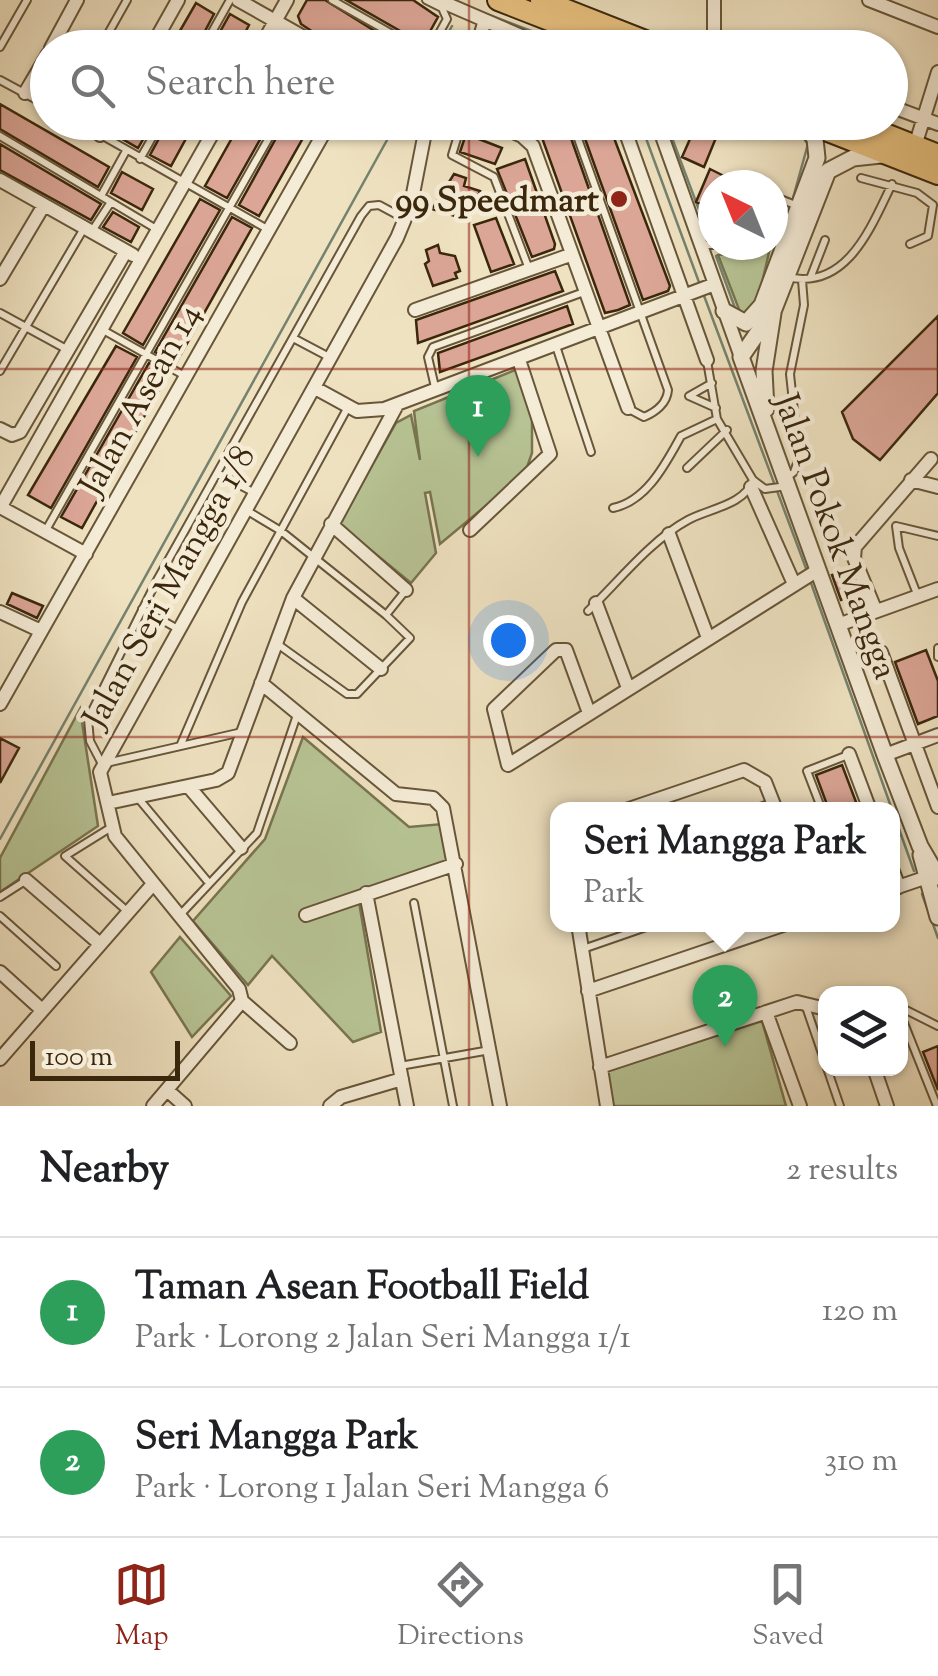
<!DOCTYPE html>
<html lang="en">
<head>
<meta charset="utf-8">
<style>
	:root { --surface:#fff; --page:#f6f6f6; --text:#202124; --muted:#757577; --line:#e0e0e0; --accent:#8f2418 }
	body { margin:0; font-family:"Sorts Mill Goudy",serif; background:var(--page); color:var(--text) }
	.controls { position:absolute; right:30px; bottom:30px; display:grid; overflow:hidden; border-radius:20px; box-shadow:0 2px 8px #0004 }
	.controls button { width:90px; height:90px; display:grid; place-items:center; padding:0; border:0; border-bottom:2px solid var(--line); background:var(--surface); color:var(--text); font:50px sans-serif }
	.compass { position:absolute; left:698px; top:170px; width:90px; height:90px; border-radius:50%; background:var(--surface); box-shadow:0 2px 8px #0004; rotate:317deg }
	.scale { position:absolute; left:30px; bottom:25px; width:150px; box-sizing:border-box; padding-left:10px; border:5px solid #3a270c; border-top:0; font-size:28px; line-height:35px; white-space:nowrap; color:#3a270c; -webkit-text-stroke:8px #f5ecd7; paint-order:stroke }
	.you { position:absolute; left:508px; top:640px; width:35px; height:35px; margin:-25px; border:8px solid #fff; border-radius:50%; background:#1a73e8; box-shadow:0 0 0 15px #1a73e833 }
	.badge { display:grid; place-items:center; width:65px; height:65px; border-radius:50%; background:var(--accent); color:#fff; font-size:32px; font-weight:700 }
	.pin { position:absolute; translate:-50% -82px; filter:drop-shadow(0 2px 5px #0008) }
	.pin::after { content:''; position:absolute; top:52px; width:35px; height:30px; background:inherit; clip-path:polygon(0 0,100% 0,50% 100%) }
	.popup { position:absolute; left:550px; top:802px; width:350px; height:130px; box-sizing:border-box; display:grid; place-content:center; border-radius:20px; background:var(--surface); filter:drop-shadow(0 2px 8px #0005); font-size:32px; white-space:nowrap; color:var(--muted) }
	.popup b { font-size:38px; color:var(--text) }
	.popup::after { content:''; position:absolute; left:50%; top:100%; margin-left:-20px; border:20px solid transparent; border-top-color:var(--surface) }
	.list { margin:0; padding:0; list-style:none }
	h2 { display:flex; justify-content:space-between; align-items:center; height:130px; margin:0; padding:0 40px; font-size:42px }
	h2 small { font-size:32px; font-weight:400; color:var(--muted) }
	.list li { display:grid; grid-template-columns:65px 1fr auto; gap:30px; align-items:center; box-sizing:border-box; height:150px; padding:0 40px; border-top:2px solid var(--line) }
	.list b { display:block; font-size:38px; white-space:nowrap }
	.list p { margin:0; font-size:32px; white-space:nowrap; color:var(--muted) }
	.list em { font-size:32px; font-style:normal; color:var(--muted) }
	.icon { flex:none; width:55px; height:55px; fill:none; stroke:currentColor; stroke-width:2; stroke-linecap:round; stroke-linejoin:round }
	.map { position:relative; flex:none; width:938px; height:1106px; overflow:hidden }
	.search { position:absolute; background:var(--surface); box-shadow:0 2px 8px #0004; left:30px; right:30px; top:30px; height:110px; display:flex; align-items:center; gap:25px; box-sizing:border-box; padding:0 35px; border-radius:55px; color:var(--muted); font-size:38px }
	.sheet { height:430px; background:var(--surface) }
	nav { display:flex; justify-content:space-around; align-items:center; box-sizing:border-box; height:140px; border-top:2px solid var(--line); background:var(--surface); font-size:28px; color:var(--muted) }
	nav a { display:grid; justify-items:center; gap:5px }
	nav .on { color:var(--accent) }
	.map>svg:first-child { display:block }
</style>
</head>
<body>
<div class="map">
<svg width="938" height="1106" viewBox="0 0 938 1106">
	<rect width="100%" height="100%" fill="#efe2c1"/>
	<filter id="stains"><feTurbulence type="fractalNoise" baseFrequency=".002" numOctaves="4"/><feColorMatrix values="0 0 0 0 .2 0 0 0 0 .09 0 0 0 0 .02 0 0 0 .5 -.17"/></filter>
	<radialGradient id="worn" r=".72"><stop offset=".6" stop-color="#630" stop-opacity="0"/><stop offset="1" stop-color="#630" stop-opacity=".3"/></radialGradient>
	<path fill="#b7c394" stroke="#787550" stroke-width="2.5" d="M770,248L756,309L747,317L740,312L718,255Z
		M515,370L532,390V453L525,473L440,544L430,492L425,493L436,553L411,583L339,524L396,423L411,415L420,460L414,411Z
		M80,709L98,826L0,892V858Z
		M303,737L409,827L443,824L447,866L359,902L381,1032L353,1042L272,956L248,985L193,921L265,839Z
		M180,937L231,996L192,1037L151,972Z
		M762,1021L786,1106H609L601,1073Z"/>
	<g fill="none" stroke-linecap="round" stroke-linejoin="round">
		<path stroke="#74826f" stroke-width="2.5" d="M484,13L576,48
			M440,48L452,26
			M640,122L700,285
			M666,122L711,242
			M764,122L802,136L808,144L793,198
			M716,256L735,308
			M703,293L807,571
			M811,583L914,871
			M0,839L397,122
			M922,894L938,938"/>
	</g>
	<path fill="#dca697" stroke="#3a270c" stroke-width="2.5" d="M307,0H325L402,48H337L301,24L298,16Z
		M346,0H413L438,17L423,44Z
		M196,3L214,14L196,48H170Z
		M230,14L249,25L237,48H211Z
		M0,104L109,167L98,187L0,129Z
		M127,122H153L138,148L119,137Z
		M168,122H195L171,166L150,155Z
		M241,122H270L227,198L205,186Z
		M285,122H312L259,216L239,205Z
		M579,122H608L670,286L668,291L643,300Z
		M680,122H706L720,128L704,167L682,157L690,139L676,132Z
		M566,124L630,305L618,310L605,313L541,135Z
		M466,134L502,148L495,164L460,152Z
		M0,144L101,204L91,220L0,170Z
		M525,159L555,244L554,249L532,257L497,169Z
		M710,169L742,185H713V210L696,202Z
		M122,172L153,189L142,210L111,193Z
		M454,174L466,178L464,186L480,191L468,220L432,209Z
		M200,199L220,210L143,345L123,333Z
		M113,212L139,227L131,242L103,227Z
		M232,217L252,228L176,363L155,352Z
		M496,218L514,264L491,272L474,225Z
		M438,245L440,253L455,256L460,271L455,273L457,278L433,286L425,264L429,261L426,250Z
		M555,271L563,291L418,343L416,320Z
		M567,306L573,324L440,372L438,353Z
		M938,316V393L880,460L853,439L842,412Z
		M116,346L137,357L51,508L28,495Z
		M149,363L168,374L82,528L61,517Z
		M846,570L855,595L841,600L832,575Z
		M12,593L43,606L37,618L7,604Z
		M926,650L938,681V716L918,724L895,662Z
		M0,738L19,748L0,783Z
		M842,765L859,810H829L816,775Z
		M938,1046V1090L923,1052Z"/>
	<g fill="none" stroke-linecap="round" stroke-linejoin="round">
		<g stroke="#675639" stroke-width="10">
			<path id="service" d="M332,0L417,48
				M426,0L442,8L447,19L431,48
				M0,47L27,0
				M100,48L127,0
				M203,48L230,0
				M0,80L48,106
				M78,122L269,230
				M462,122L452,155L494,177L529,269
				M572,122L668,390C667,403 656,412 644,417L629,409
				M0,136L158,230
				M140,159L161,122
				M861,178L917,193L933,205L928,236L910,244
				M101,196L126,151
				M773,196L800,207
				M92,231L111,202
				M702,245H730
				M811,276L825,240
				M787,277C847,291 871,227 892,184
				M0,313L68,350
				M103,330L185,376
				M295,339L329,357
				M556,346L591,452
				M707,361L717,419L753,480L765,489L787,486
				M0,371L83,230
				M712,383L689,396L716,408
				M435,387L428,357L433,347L584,292
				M687,468L727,430
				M219,474L255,493
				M785,479L794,472L799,458L790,374L804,305L802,280
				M613,508C647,501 666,463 681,436L717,419
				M246,510L281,531L386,615
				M46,530L278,122
				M917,594L899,548L896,526L938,536
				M142,609L178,629
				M588,611C618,582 651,540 688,520C708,509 745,505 753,480
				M276,643L347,694H357L410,638L386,615L406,590
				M938,648V657
				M242,732L102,764L90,741L88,719L156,582L361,216L369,206L379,205L405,219
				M181,744L242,602L348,407
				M138,798L209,883
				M752,810L774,802
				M822,810L807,771L848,755
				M110,828L65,856L127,911
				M0,897L25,881
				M414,903L453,1106
				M180,915L257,833L297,715
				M0,916L56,966
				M580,950L655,924
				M805,1004L826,1065
				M900,1007L938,1026
				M900,1013L937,1106
				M400,1066L490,1050
				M827,1068L840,1106"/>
		</g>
		<g stroke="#675639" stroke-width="16">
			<path id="minor" d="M238,0L323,48
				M438,0L549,48
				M714,0V41
				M869,0L938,27
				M51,48L77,0
				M151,48L178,0
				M260,48L287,0
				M477,48L484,23
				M25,93L48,54
				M890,106L938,124
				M491,122L522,136L533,146L628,408
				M622,122L707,360
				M657,122L741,357
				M100,135L107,122
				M915,146L938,72
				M0,180L133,255
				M0,279L44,205
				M415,310L570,255
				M315,388L357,411L384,409L715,284
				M0,429L12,435L20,432L126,251
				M911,480L938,487
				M751,487L794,584
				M0,507L86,554
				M0,508L219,122
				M331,524L406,590
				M470,530L550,454L519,360
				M669,534L708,638
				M293,598L381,669
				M596,603L628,688
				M875,609L854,558L855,547L931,459
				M0,612L41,631
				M838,625L938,589
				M881,652L938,807
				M261,683L396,794L433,798L443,808L500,1106
				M0,704L330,122
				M589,713L566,650H556L494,709L508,765L818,570
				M849,754L870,810
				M885,755L938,735
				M189,787L241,848
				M108,803L216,780L228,773L293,598L397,405
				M626,810L744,770L765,782L776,810
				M892,869L899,887
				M26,880L100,944
				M892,889L933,875
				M366,893L407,1106
				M306,915L456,864
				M578,924L607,1106
				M0,972L42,1010
				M588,991L786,924
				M766,1012L800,1106
				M290,1043L242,1001L239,989L115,836L100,772L397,238L411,204L427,122
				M0,1059L153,884
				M600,1067L797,1002L826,1009
				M874,1068L887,1106
				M167,1090L185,1106
				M153,1106L242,1001
				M330,1106L341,1097L402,1079"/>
		</g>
		<g stroke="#675639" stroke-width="19">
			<path id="tertiary" d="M881,155L853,158L828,171L774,309L741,357L885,755L920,846L938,877
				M724,311L746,323L762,305
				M763,321L762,305L817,158L815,139L803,122
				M766,409L764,371L773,313
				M921,855L938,917"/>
		</g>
		<g stroke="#3a270c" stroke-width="24">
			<path id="trunk" d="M498,0L621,48
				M541,0L663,48
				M805,122L938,174
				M855,122L938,155"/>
		</g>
		<use href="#service" stroke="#f5ecd7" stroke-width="6"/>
		<use href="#minor" stroke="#f5ecd7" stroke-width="12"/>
		<use href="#tertiary" stroke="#f5ecd7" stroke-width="15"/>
		<use href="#trunk" stroke="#e8c180" stroke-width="20"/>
	</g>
	<path fill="none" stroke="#8f2418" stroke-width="2.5" stroke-opacity="0.55" d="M469,0V48M469,122V1106M0,369H938M0,737H938"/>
	<circle fill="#8f2418" stroke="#f5ecd7" stroke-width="4" cx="619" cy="199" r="10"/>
	<g text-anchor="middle" stroke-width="9" stroke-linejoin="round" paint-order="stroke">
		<g font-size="35" font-weight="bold" fill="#3a270c" stroke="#f5ecd7" text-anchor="end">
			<text x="599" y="211">99 Speedmart</text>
		</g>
		<g font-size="35" fill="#3a270c" stroke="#f5ecd7">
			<text transform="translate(139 399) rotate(-61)" y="12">Jalan Asean 14</text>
			<text transform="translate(837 536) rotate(70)" y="12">Jalan Pokok Mangga</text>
			<text transform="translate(168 586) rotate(-61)" y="12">Jalan Seri Mangga 1/8</text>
		</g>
	</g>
	<rect width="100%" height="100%" filter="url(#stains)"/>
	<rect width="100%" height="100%" fill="url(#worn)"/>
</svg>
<div class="controls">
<button><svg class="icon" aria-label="layers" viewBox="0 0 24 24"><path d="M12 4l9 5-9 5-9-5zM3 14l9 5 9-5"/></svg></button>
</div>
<svg class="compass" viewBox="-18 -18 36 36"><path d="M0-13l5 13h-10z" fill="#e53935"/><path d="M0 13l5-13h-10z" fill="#757577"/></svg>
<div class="scale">100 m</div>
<div class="you"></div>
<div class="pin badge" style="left:478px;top:457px;background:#2e9e5b">1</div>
<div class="pin badge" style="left:725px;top:1047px;background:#2e9e5b">2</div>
<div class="popup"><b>Seri Mangga Park</b>Park</div>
<div class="search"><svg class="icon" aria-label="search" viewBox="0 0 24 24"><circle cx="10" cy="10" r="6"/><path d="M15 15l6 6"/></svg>Search here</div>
</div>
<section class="sheet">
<h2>Nearby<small>2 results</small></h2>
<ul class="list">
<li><span class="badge" style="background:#2e9e5b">1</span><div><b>Taman Asean Football Field</b><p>Park · Lorong 2 Jalan Seri Mangga 1/1</p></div><em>120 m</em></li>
<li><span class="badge" style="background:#2e9e5b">2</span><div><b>Seri Mangga Park</b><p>Park · Lorong 1 Jalan Seri Mangga 6</p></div><em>310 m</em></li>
</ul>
</section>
<nav>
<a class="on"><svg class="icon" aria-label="map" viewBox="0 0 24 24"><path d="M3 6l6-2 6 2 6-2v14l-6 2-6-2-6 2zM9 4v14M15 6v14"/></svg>Map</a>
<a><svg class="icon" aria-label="directions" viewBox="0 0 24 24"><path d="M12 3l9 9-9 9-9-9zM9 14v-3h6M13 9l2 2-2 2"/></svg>Directions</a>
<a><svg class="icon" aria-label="saved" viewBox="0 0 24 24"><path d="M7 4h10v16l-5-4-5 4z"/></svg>Saved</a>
</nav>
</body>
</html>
